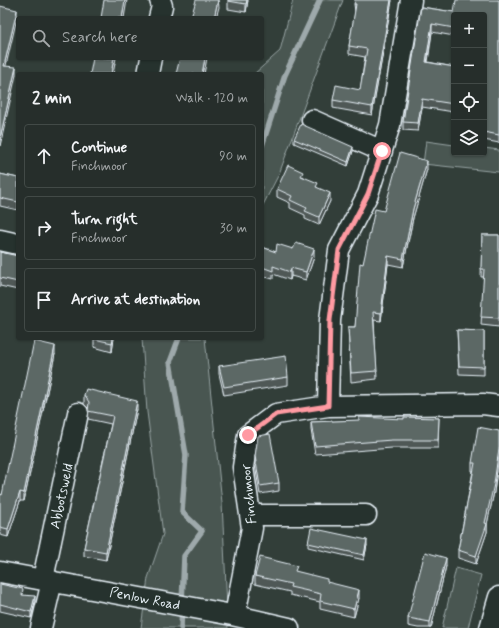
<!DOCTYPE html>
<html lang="en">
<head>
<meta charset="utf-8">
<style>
	:root { --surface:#262e2b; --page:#2e3633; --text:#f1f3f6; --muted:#a4a8a9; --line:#424a47 }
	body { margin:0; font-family:Mynerve,sans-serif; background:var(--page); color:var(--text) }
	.controls { position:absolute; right:12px; top:12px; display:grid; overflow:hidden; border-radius:4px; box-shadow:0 1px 3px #0004 }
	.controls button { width:36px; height:36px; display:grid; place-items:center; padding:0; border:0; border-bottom:1px solid var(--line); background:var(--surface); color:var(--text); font:20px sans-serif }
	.stop { position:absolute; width:12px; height:12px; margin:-9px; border:3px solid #ff9aa2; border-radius:50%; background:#fff }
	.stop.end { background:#ff9aa2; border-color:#fff; box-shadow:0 1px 4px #0008 }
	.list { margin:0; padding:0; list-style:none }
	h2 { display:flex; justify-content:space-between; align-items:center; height:52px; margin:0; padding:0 16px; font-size:17px }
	h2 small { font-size:13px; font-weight:400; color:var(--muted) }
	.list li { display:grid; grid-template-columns:26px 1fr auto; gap:12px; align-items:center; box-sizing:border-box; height:64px; margin:0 8px 8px; padding:0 8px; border:1px solid var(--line); border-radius:4px }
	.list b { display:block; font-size:15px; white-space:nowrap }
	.list p { margin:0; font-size:13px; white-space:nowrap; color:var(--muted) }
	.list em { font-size:13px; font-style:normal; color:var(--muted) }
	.icon { flex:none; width:22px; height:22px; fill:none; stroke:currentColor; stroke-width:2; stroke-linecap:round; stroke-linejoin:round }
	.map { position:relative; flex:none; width:499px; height:628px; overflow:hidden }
	.search { position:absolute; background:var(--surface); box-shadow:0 1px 3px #0004; left:16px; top:16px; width:248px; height:44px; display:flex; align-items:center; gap:10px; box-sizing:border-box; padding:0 14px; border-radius:4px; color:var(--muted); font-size:15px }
	.panel { position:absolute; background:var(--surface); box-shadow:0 1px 3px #0004; left:16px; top:72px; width:248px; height:268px; border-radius:4px }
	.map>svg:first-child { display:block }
</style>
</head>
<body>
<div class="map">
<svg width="499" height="628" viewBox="0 0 499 628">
	<rect width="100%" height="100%" fill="#323e39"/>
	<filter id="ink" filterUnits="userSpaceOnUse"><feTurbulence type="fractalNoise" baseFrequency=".025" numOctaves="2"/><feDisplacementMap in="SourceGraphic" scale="8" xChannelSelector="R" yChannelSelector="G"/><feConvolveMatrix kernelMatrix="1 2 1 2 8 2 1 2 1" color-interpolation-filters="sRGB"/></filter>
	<g filter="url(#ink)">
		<path fill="#495651" stroke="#98a4a4" d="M293,0H343L279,174L262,207V74H254L280,51Z
			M426,141L454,145V153H484V148L499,150V172L423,164Z
			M142,338H205L222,503L228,628H141L148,578L163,534L147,412Z
			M456,568L481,575L468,628H442Z"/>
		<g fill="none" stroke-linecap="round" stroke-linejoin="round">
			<path stroke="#9ea9ab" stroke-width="5.5" d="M262,146L285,75L320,0
				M179,338L170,362L186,455L182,512L202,531L184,556L181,628"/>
			<g stroke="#e8f1f8" stroke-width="23">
				<path id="minor" d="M159,18L162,6L160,0
					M148,74L151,58
					M312,120L382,151
					M0,240L18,244
					M328,406L330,320L339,250L368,194L390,125L411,0
					M250,515H366
					M0,572L232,615L289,628
					M43,579L78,413
					M235,615L252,528L243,467L248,435L276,414L328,406L483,404L499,406
					M41,628L52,581
					M490,628L499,597"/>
			</g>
			<use href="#minor" stroke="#26332d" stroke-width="20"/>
		</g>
		<path fill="#4f5957" stroke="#e8f1f8" d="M228,0H248L246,12L228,9Z
			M392,0L372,115L333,108V100L360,90L365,57L349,54V46L355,12L354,4Z
			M499,0V143L484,140V15H454V36L432,32L428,62L454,67V112L422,107L418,131L403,130V122L421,7L454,12Z
			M294,139L353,151L348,166L294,143Z
			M427,169L413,218L403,267L388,264L381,321L374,320L377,379L351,382L348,327H355L363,264L384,211Z
			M0,174L18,178V210L0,206Z
			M303,176L318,188L330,201L319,225L305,219V215L290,208V203L277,197V189Z
			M482,235H499V327L481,325L484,277H481Z
			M262,247L276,252L314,257L306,280L291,276L290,280L273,274V279L262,276Z
			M0,252L18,256V290L0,286Z
			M457,330L484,331V375L459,374Z
			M94,338H114L112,352L94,347Z
			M55,354L24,501H20L8,537L0,535V494L2,495Z
			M219,366L288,377V385L224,395L219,374Z
			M84,395L137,409L106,560L84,556V548L111,424L88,419L89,409L84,404Z
			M439,418L438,448H392L315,454L311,430V422Z
			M499,431V456L494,492L487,524V532L476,564L458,558V550L473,471H472V463Z
			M255,456L279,483V491L260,494L255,465Z
			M308,543L367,545L364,560L308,547Z
			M446,566L431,628H418L408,626V618Z
			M297,572L327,582L359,598L354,617L320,609V602L290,595V592L255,584V576Z
			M0,584L23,595L35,602L31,618L0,611Z"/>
		<path fill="#404947" stroke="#e8f1f8" d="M125,0H127L124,18H122Z
			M218,0L219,7L216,18H214Z
			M247,0H248L246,12V4Z
			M391,0H392L372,115V107Z
			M17,10V18L4,74V66Z
			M432,24V32L426,70V62Z
			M114,58H116L113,74H111Z
			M205,58H207L204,74H202Z
			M16,67V75L0,146V138Z
			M422,99V107L418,131V123Z
			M353,147V151L348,166V162Z
			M427,161V169L413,218L403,267V259L413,209Z
			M330,193V201L319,225V217Z
			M314,249V257L306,280V272Z
			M388,256V264L381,321V313Z
			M291,268V276L290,280V272Z
			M113,338H114L112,352V343Z
			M55,346V354L24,501V493Z
			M137,401V409L106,560V552Z
			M499,448V456L494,492L487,524V532L476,564V556L485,523Z
			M20,492V501L8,537V529Z
			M367,540V545L364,560V555Z
			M446,558V566L431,628H430V622Z
			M359,590V598L354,617V609Z
			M35,596V602L31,618V612Z"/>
		<path fill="#5c6865" stroke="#e8f1f8" d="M104,0H125L122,18H101Z
			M196,0H218L214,18H191Z
			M228,0H247L246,4L228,1Z
			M355,0H391L372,107L333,100L336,85L360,90L367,49L349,46L356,4H354Z
			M456,0H499V135L484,132V15H454V28L432,24L426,62L454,67V104L422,99L418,123L403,122L421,7L454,12Z
			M0,6L17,10L4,66L16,67L0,138Z
			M93,58H114L111,74H90Z
			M180,58H205L202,74H176Z
			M301,124L353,147L348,162L294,139Z
			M400,153L427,161L413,209L403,259L388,256L381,313L373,312L377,371L351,373L348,327H355L360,263L363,264L375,209L384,211Z
			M288,165L303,172L301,176L318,183L316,187L330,193L319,217L305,211L307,208L290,200L292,196L277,189Z
			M0,174L18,178V202L0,198Z
			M482,235H499V318L481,317L484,269H481Z
			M296,243L314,249L306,272L291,268L290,272L273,266V271L262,267V247L276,252L277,244L293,249Z
			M0,252L18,256V282L0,278Z
			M457,330L484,331V367L459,366Z
			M94,338H113L112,343L94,339Z
			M34,341L55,346L24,493L20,492L8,529L0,527V494L2,495Z
			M286,356L288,377L224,387L219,366Z
			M86,389L137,401L106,552L84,548L113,416L88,411L89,402L84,395Z
			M359,417L404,419V417L439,418L438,440H392L315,446L311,422L359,420Z
			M478,427L499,431V448L494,484L485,523L487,524L476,556L458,550L475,463H472Z
			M270,434L279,483L260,486L255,456L258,436Z
			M311,528L367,540L364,555L308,543Z
			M425,552L446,558L430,622L408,618Z
			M260,557L297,566L295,571L327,579V582L359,590L354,609L320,601L321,594L290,587L291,584L255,576Z
			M0,584L23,589L22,595L35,596L31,612L0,604Z"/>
	</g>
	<g fill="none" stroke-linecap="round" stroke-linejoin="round" filter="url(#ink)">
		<path stroke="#ff9aa2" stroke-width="5" d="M248,435L276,414L328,406L330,320L339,250L368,194L382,151"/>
	</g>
	<g text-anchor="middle" stroke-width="3" stroke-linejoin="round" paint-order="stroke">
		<g font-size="14" fill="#e8f1f8" stroke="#26332d">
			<text transform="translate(248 494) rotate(-96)" y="5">Finchmoor</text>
			<text transform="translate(61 496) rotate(-78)" y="5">Abbotsweld</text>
			<text transform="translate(145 598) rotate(11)" y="5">Penlow Road</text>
		</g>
	</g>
</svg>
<div class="controls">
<button>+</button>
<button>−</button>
<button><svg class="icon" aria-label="locate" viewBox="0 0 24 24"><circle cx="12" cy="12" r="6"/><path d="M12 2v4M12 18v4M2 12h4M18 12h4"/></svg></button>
<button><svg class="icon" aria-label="layers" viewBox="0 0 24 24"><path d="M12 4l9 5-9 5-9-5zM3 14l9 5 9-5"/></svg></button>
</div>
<div class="stop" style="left:382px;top:151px"></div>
<div class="stop end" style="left:248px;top:435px"></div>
<div class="search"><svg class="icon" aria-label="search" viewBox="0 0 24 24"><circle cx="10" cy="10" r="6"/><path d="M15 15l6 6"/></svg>Search here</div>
<section class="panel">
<h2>2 min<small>Walk · 120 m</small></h2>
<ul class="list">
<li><svg class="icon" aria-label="ahead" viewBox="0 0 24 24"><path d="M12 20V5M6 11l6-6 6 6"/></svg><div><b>Continue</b><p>Finchmoor</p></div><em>90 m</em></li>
<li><svg class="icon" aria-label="right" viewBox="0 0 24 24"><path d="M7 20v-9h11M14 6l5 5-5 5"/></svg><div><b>Turn right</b><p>Finchmoor</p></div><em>30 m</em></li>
<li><svg class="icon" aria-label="arrive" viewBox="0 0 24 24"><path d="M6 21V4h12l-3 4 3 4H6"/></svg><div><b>Arrive at destination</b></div></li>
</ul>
</section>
</div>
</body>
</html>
